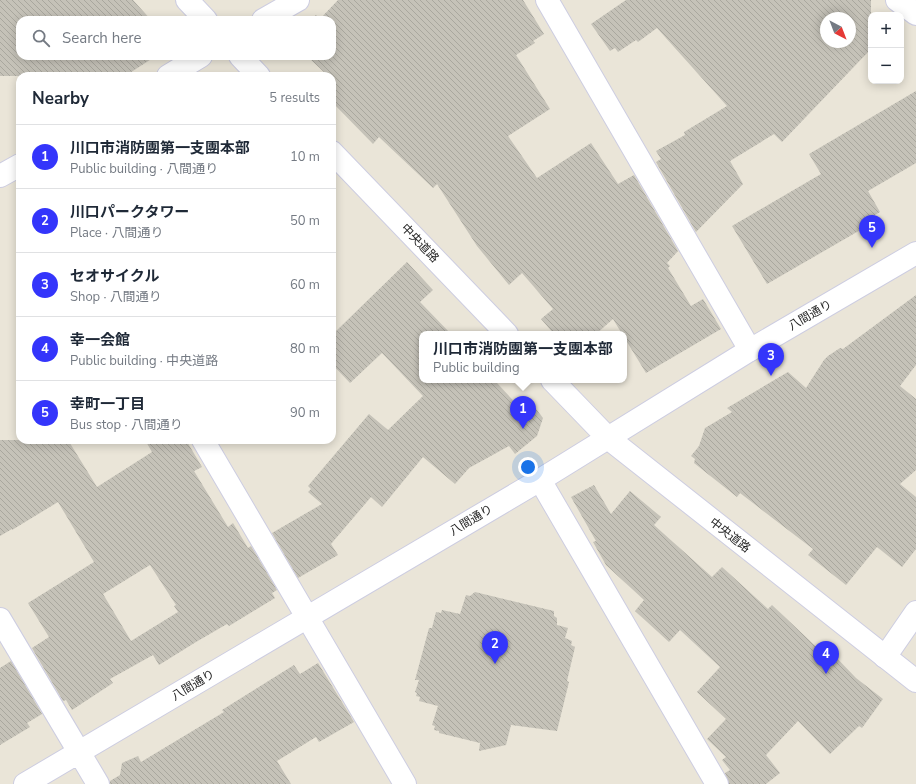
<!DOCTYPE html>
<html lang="en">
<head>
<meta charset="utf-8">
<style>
	:root { --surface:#fff; --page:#f6f6f7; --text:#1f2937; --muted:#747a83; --line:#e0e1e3; --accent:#3435fb }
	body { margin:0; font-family:"Nunito Sans","Noto Sans JP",sans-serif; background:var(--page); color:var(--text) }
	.controls { position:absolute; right:12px; top:12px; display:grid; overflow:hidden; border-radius:8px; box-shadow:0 2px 10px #0003 }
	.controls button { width:36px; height:36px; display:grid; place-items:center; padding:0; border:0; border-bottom:1px solid var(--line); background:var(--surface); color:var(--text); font:20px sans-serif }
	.compass { position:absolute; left:820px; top:12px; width:36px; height:36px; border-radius:50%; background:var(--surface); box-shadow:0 2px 10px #0003; rotate:138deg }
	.you { position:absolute; left:528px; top:467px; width:14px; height:14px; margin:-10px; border:3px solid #fff; border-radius:50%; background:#1a73e8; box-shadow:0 0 0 6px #1a73e833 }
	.badge { display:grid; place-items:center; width:26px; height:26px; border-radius:50%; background:var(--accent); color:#fff; font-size:13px; font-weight:700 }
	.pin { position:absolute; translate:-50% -33px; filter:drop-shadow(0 1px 2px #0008) }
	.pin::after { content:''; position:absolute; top:21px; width:14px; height:12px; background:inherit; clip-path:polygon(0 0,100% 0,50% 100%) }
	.popup { position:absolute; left:419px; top:331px; width:208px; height:52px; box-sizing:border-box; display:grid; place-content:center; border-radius:8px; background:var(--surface); filter:drop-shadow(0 1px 3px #0005); font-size:13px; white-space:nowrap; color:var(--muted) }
	.popup b { font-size:15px; color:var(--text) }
	.popup::after { content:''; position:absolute; left:50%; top:100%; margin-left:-8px; border:8px solid transparent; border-top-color:var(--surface) }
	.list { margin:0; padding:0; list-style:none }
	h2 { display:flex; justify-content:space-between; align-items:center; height:52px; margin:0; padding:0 16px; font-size:17px }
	h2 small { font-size:13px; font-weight:400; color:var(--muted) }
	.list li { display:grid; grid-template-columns:26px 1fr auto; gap:12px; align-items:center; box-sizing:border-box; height:64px; padding:0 16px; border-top:1px solid var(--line) }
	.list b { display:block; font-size:15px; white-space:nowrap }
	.list p { margin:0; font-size:13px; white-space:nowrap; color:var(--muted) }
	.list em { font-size:13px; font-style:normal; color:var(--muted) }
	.icon { flex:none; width:22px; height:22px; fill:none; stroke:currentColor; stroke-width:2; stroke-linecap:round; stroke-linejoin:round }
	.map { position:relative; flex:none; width:916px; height:784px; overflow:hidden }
	.search { position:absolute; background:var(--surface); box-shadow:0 2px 10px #0003; left:16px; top:16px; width:320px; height:44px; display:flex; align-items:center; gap:10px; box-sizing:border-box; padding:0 14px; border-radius:12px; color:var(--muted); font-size:15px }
	.panel { position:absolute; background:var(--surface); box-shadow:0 2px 10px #0003; left:16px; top:72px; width:320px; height:372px; border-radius:12px }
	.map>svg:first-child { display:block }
</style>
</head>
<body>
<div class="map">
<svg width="916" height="784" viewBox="0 0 916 784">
	<defs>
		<pattern id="building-back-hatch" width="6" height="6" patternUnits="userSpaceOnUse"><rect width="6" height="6" fill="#c5c2b8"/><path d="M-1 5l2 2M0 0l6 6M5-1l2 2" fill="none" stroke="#a9a79e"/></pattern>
	</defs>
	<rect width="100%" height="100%" fill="#eae5d8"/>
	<path fill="url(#building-back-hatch)" fill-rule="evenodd" d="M0,0H133L151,20H20V56H156L125,76H0Z
		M338,0H523L544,34L533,41L535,43L516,55L550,109L508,136L537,178L591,143L618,184L634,175L678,251L667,263L670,266L668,268L691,306L703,299L721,329L646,373L624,337V334H622L613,319L596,334H554L541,319L553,309L522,273L509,285L477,246L437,184L433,188L379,137L373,144L332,102V76H328L307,56H332V20H311L316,15L320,19Z
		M626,0H871V49L782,142L774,134L730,161L743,184L696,232L656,162L661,159L656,151L685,135L684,132L727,106L657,28L638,42L636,40L618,52L615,48L610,51L591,24ZM826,18H850V42H826Z
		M916,91V163L868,191L880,212L866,220L869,225L767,284L732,226L821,174L809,154Z
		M407,262L433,290L420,302L451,334H422V380H494L523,411L532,404L543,418L537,436L515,454L509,446L469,468L455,484L423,457L382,507L371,497L331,544L338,555L298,578L272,533L322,504L308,492L311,489L308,486L369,414L388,430L423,396L382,353L350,383L332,364V335Z
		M916,295V365L900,386L916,399V470L900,484L916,497V549L902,567L877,547L846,585L808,555L813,549L740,493L737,497L694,463L695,459L691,456L699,446L705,428L732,412L727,408L788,372L806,388L824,360L828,356L840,348L843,349Z
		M0,440H68L97,487L152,452L145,440H186L202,467L194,471L228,527L233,523L248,548L251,546L277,590L272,593L275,598L229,626L227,624L196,642L159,665L153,655L110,679L113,683L72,710L66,700L63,701L32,648L49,637L28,603L94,562L58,502L12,530V529L0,536ZM150,565L176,605L174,606L178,612L131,641L103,594Z
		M594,485L611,514L630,491L661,517L654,525L712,577L722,567L768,609L772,605L826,656L831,652L856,678L883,699L862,728L859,726L830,754L798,721L766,755L780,773L766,784H729L725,773L730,770L722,760L726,757L707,739L726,719L697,692L720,667L680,630L669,642L635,611L644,600L606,565L593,542L596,541L571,497Z
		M475,592L554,611V616L557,618V625L568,628L565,638L572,641L571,645L575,647L567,681L569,682L557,731L511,725L506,745L479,751L480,743L439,733V731L434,730L435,726L432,725L438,706L419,701L420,697L416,696L417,693L415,692L419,680H415L429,628H432L436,612L441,613L442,610L460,614L466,595L470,596Z
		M11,661L42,714L27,723L30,727L0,745V668Z
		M318,663L354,722L319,742L316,737L277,761L291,784H110V781L120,775L122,763L138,756L141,762L224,712L222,710L294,665L300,674Z"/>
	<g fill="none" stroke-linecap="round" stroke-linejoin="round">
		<g stroke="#cdcde1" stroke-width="24">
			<path id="street" d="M547,0L750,350
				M897,0L916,14
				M263,20L298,0
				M168,76L201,56
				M0,176L20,165
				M203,440L405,784
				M540,480L717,784
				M0,619L79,752
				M885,657L916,612"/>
		</g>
		<g stroke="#cdcde1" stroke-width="24">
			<path id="secondary" d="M187,0L206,20
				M240,56L259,76
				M332,152L507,334
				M552,380L608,438L916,681
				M79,752L98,784
				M25,784L540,480L750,350L916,253"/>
		</g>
		<use href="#street" stroke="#fff" stroke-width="22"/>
		<use href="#secondary" stroke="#fff" stroke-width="22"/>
	</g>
	<g text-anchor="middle" stroke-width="3.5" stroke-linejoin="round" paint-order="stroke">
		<g font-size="12" fill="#272727" stroke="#fff">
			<text transform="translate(420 243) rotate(46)" y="4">中央道路</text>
			<text transform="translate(810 315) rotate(-30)" y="4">八間通り</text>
			<text transform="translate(471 520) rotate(-31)" y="4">八間通り</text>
			<text transform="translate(730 535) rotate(38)" y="4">中央道路</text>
			<text transform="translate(193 685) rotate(-31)" y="4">八間通り</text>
		</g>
	</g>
</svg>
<div class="controls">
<button>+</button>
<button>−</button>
</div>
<svg class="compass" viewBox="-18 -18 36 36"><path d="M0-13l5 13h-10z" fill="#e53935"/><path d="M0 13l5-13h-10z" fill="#747a83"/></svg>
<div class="you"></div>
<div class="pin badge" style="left:523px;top:429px">1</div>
<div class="popup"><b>川口市消防團第一支團本部</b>Public building</div>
<div class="pin badge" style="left:495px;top:664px">2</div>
<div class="pin badge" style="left:771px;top:376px">3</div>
<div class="pin badge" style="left:826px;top:674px">4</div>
<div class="pin badge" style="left:872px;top:248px">5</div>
<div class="search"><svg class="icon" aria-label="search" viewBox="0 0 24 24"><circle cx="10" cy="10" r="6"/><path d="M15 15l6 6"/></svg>Search here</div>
<section class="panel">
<h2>Nearby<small>5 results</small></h2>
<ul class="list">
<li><span class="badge">1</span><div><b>川口市消防團第一支團本部</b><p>Public building · 八間通り</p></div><em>10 m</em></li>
<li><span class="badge">2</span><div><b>川口パークタワー</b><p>Place · 八間通り</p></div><em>50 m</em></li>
<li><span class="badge">3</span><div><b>セオサイクル</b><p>Shop · 八間通り</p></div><em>60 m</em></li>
<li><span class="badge">4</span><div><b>幸一会館</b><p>Public building · 中央道路</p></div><em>80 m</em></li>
<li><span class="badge">5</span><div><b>幸町一丁目</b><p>Bus stop · 八間通り</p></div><em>90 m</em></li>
</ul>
</section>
</div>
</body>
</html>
